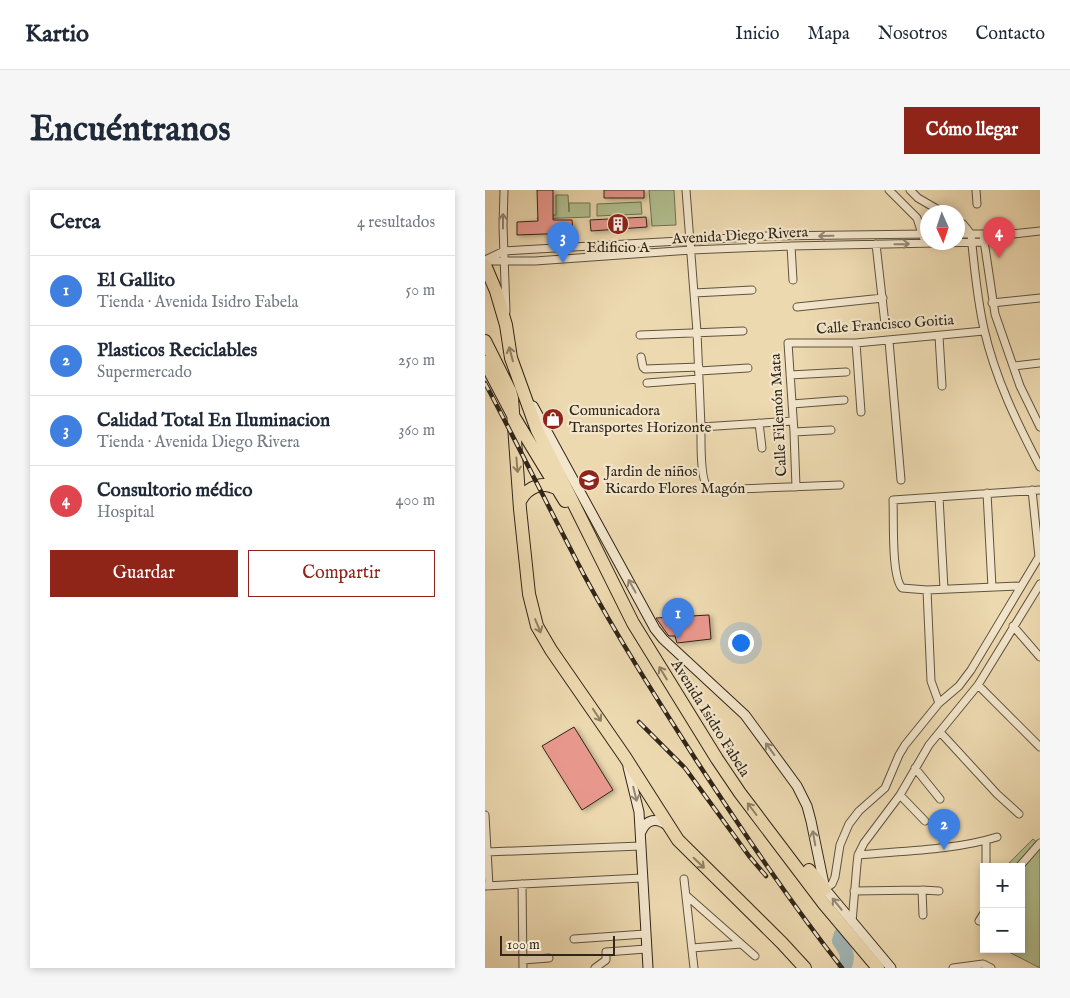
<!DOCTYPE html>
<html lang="es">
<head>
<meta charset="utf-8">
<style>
	:root { --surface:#fff; --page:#f6f6f7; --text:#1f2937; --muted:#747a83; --line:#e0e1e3; --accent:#8f2418 }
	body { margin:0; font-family:"IM FELL English",serif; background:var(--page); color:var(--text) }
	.controls { position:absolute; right:15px; bottom:15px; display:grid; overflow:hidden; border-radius:0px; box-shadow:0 2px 8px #0003 }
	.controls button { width:45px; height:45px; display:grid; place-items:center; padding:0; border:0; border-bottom:1px solid var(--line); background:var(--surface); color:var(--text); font:25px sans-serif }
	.compass { position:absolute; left:435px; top:15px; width:45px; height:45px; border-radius:50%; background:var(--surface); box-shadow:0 2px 8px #0003; rotate:177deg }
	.scale { position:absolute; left:15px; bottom:12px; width:115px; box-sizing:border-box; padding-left:5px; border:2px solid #302619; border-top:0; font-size:14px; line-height:18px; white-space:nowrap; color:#302619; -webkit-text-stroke:4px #f3e6cc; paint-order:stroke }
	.you { position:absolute; left:255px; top:452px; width:18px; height:18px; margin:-12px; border:4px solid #fff; border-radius:50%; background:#1a73e8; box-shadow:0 0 0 8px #1a73e833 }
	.badge { display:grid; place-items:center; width:32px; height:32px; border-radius:50%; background:var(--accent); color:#fff; font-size:16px; font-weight:700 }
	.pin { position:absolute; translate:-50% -41px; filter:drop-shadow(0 1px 2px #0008) }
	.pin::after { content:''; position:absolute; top:26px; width:18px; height:15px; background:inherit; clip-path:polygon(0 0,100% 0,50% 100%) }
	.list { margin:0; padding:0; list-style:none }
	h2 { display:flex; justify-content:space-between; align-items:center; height:65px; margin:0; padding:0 20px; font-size:21px }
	h2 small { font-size:16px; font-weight:400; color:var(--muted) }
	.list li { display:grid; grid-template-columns:32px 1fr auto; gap:15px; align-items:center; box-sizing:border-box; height:70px; padding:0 20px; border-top:1px solid var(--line) }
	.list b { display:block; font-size:19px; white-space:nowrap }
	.list p { margin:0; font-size:16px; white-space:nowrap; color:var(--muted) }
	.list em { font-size:16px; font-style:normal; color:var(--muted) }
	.actions { display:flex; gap:10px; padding:15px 20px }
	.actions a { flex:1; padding:11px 0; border:1px solid var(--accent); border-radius:0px; text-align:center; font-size:18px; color:var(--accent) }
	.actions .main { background:var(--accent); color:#fff }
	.map { position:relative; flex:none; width:555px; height:778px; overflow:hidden; border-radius:0px }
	header { display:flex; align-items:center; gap:30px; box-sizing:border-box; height:70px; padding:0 25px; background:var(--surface); border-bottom:1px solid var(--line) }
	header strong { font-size:24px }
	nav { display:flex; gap:28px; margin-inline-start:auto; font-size:18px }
	.intro { display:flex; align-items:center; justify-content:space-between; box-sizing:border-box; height:120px; padding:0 30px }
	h1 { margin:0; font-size:35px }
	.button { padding:12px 22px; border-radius:0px; background:var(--accent); color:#fff; font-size:18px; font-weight:700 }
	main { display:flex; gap:30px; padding:0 30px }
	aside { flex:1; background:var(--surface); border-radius:0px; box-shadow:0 2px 8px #0003 }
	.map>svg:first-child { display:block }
</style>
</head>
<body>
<header>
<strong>Kartio</strong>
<nav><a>Inicio</a><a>Mapa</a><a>Nosotros</a><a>Contacto</a></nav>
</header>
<div class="intro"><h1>Encuéntranos</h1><a class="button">Cómo llegar</a></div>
<main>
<aside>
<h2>Cerca<small>4 resultados</small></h2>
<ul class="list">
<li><span class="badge" style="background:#3f7fe0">1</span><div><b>El Gallito</b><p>Tienda · Avenida Isidro Fabela</p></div><em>50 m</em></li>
<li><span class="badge" style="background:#3f7fe0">2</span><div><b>Plasticos Reciclables</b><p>Supermercado</p></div><em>250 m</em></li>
<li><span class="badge" style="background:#3f7fe0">3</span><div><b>Calidad Total En Iluminacion</b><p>Tienda · Avenida Diego Rivera</p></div><em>360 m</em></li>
<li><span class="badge" style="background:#e0444e">4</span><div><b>Consultorio médico</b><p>Hospital</p></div><em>400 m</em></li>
</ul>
<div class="actions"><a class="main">Guardar</a><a>Compartir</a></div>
</aside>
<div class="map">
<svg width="555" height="778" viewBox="0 0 555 778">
	<defs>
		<filter id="shadow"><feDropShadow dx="3" dy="1.5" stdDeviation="2.5" flood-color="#0004"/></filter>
	</defs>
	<rect width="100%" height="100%" fill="#edd9b0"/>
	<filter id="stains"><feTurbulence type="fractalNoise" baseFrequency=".004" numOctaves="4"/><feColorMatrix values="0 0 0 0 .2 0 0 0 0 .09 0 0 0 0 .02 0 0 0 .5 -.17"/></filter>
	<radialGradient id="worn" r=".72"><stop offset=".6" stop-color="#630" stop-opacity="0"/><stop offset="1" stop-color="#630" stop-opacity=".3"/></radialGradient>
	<path fill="#b2c090" stroke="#717354" d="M164,0H189L191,35L167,36Z
		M71,5H83L84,22V13H105V27L52,29L54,25H71Z
		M156,12L157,24L112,26V14Z
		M548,649L555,655V778L518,759H536V677H520Z"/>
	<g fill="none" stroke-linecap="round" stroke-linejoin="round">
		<path stroke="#a0b7b8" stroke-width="14" d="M356,744L354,751C361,761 365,766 359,778"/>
	</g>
	<path fill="#e8978c" stroke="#302619" filter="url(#shadow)" d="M52,0H68V30H87L88,43L32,45V32L53,31Z
		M119,0H159V8H119Z
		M161,27L162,37L106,41L105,30Z
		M224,425L226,449L192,453L190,446H184L183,445L171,428Z
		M89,537L128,600L97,620L57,556Z"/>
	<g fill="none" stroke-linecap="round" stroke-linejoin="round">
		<g stroke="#5f533f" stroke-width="9">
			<path id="street" d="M19,0L18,36L21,122
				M201,0L212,142L216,237
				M404,0L432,28L438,47
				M425,0L433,8L457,22
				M491,0L492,14
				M472,31L478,34L486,44C489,76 492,108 499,139C510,188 532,233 555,277
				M472,44H498L509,46L555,41
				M498,44L510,124L535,196L555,237
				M391,54L400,134
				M306,56L308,90
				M0,70L19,61L35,60L283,46L442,44
				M0,71H50L206,60L306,56L499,52L509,46
				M209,103L267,100
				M507,113L555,108
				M312,117L398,108
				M155,145L258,141
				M454,146L457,196
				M404,151L416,290
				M371,153L376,222
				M156,167L158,177L160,179L214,177
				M528,176L555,173
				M214,181L263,178
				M305,185L361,182
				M162,193L214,189
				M307,214L359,210
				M308,231L216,237C216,249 215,291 223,297C225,299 228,300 230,300L355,295
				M274,233L277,258
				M309,242L346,240
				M311,297L309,242L303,153H371L499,141
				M547,300L554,367
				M502,303L507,397
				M454,307L459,399
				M535,396L442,400L417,398C406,386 409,328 408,310L555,300
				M442,400L446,491L454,513
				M528,436L555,467
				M493,495L555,557
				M455,542L512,604L534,624
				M430,578L455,609
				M415,605L440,631
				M0,625L4,696
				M2,662L156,656
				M373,665C416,661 471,660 512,647
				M501,673V651
				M534,677L555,653
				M199,689L209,778
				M37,694L38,778
				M0,696L157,688
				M340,699L347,694L350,687L355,655L364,634L374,621L400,598L414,565L420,555L454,513L474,496L486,480L555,365
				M437,700L438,725
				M369,701L437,700L454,701
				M202,706L270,766
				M494,731L499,723
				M367,732L372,674L373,665L379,653L415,605L444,555L493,495L555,394
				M89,749L160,744
				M207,758L256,754
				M38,770L64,768
				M110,778L121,770V762L161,759
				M468,778L498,774L506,778"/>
		</g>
		<g stroke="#302619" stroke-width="11">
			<path id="secondary" d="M48,216L170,439L178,449L260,525L312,596L322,616L326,631L340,699L406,778
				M143,577L154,622L163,778
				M156,642C161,629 172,627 183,636"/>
		</g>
		<g stroke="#302619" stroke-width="14">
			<path id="highway" d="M0,75L11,101L21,135L26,168L52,240L148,433L232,569L255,603L339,714L393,778
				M0,151L25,201L27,208L35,319L44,404L52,436L66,460L140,567L193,650L297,753L320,778
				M0,172L29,227L80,311
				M35,311C43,296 59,290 74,300
				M324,680L340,699"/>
		</g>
		<use href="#street" stroke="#f3e6cc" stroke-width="7"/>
		<use href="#secondary" stroke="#f3e6cc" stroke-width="9"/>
		<use href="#highway" stroke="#edd9b0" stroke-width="12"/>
		<g stroke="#302619" stroke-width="4.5">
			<path id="rail" d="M0,193C34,257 66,322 99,385C134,450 174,512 213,573C259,643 305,712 357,778
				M154,532L200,578L264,666L281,686"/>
		</g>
		<use href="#rail" stroke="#f3e6cc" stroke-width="2.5" stroke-dasharray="8" stroke-linecap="butt"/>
	</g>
	<defs><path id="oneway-shaft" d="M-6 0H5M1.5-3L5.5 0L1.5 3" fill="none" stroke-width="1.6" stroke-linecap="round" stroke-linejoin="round" transform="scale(1.25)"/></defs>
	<g stroke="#928672">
		<use href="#oneway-shaft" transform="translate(18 31) rotate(-90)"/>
		<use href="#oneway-shaft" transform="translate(341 46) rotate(179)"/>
		<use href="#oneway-shaft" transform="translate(417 54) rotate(-1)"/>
		<use href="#oneway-shaft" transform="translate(147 396) rotate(-119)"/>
		<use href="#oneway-shaft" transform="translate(285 559) rotate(-126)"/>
		<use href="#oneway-shaft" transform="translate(150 604) rotate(76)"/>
		<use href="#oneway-shaft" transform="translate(329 648) rotate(-100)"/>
		<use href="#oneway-shaft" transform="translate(352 714) rotate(-129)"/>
	</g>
	<g stroke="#8e8064">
		<use href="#oneway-shaft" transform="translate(26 164) rotate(-105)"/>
		<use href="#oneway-shaft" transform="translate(32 275) rotate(85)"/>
		<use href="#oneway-shaft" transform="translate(53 436) rotate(67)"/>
		<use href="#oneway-shaft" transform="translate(178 483) rotate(-121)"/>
		<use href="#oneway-shaft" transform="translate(112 525) rotate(56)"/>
		<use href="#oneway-shaft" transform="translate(267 619) rotate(-127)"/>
		<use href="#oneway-shaft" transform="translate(214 673) rotate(44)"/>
	</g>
	<defs>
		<g id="building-disc" transform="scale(1.125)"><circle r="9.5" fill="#8f2418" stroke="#f3e6cc"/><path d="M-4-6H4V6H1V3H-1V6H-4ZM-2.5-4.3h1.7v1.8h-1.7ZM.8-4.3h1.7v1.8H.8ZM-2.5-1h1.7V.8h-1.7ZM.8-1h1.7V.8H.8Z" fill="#fff"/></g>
		<g id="shop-disc" transform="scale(1.125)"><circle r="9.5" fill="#8f2418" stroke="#f3e6cc"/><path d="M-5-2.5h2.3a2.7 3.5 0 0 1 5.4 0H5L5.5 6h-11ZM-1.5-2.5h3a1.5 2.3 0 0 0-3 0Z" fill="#fff"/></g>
		<g id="school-disc" transform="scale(1.125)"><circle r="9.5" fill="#8f2418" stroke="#f3e6cc"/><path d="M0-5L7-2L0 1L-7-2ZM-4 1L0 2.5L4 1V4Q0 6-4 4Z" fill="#fff"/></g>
	</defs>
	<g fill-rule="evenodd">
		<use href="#building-disc" x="133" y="34"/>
		<use href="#shop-disc" x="68" y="229"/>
		<use href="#school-disc" x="104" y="290"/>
	</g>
	<g text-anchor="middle" stroke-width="4.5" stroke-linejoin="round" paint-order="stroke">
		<g font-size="15" fill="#302619" stroke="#f3e6cc">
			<text transform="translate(255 45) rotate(-3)" y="5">Avenida Diego Rivera</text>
			<text transform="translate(400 134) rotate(-4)" y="5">Calle Francisco Goitia</text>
			<text transform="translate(293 225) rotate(-93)" y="5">Calle Filemón Mata</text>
			<text transform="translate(226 528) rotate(58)" y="5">Avenida Isidro Fabela</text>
		</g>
		<g font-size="15" fill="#302619" stroke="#f3e6cc" text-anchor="start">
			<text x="133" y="62" text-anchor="middle">Edificio A</text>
			<text x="84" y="225">Comunicadora<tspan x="84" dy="17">Transportes Horizonte</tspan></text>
			<text x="120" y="286">Jardin de niños<tspan x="120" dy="17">Ricardo Flores Magón</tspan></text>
		</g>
	</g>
	<rect width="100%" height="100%" filter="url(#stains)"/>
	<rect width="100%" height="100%" fill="url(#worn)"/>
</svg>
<div class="controls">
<button>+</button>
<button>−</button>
</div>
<svg class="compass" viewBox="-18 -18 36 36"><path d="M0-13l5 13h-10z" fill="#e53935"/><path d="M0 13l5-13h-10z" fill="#747a83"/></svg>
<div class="scale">100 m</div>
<div class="you"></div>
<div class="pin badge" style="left:193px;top:449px;background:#3f7fe0">1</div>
<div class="pin badge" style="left:459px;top:660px;background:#3f7fe0">2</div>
<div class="pin badge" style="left:78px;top:73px;background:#3f7fe0">3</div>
<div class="pin badge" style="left:514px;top:68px;background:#e0444e">4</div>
</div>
</main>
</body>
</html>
